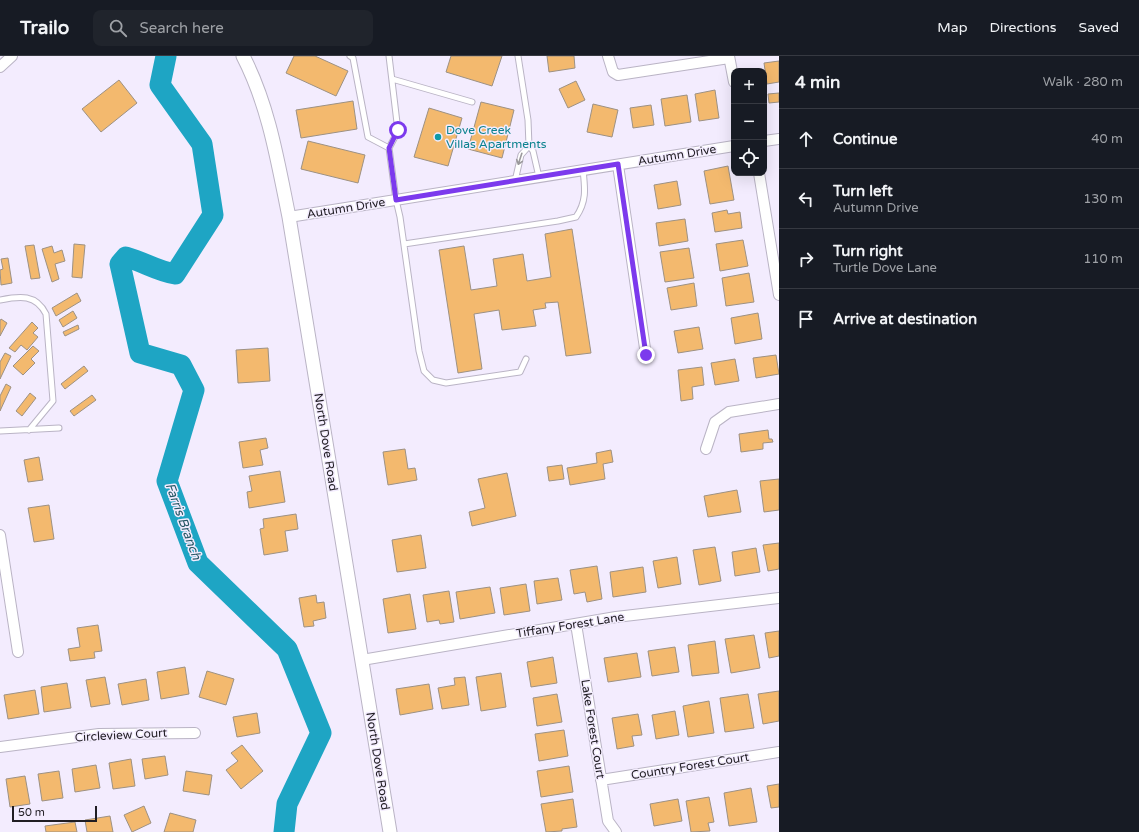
<!DOCTYPE html>
<html lang="en">
<head>
<meta charset="utf-8">
<style>
	:root { --surface:#171b24; --page:#20242c; --text:#f1f3f6; --muted:#9ea1a6; --line:#363941 }
	body { margin:0; font-family:"Varela Round",sans-serif; background:var(--page); color:var(--text) }
	.controls { position:absolute; right:12px; top:12px; display:grid; overflow:hidden; border-radius:8px; box-shadow:0 4px 16px #0002 }
	.controls button { width:36px; height:36px; display:grid; place-items:center; padding:0; border:0; border-bottom:1px solid var(--line); background:var(--surface); color:var(--text); font:20px sans-serif }
	.scale { position:absolute; left:12px; bottom:10px; width:85px; box-sizing:border-box; padding-left:4px; border:2px solid #201d23; border-top:0; font-size:11px; line-height:14px; white-space:nowrap; color:#201d23; -webkit-text-stroke:3px #f3ecfe; paint-order:stroke }
	.stop { position:absolute; width:12px; height:12px; margin:-9px; border:3px solid #7c3aed; border-radius:50%; background:#fff }
	.stop.end { background:#7c3aed; border-color:#fff; box-shadow:0 1px 4px #0008 }
	.list { margin:0; padding:0; list-style:none }
	h2 { display:flex; justify-content:space-between; align-items:center; height:52px; margin:0; padding:0 16px; font-size:17px }
	h2 small { font-size:13px; font-weight:400; color:var(--muted) }
	.list li { display:grid; grid-template-columns:26px 1fr auto; gap:12px; align-items:center; box-sizing:border-box; height:60px; padding:0 16px; border-top:1px solid var(--line) }
	.list b { display:block; font-size:15px; white-space:nowrap }
	.list p { margin:0; font-size:13px; white-space:nowrap; color:var(--muted) }
	.list em { font-size:13px; font-style:normal; color:var(--muted) }
	.icon { flex:none; width:22px; height:22px; fill:none; stroke:currentColor; stroke-width:2; stroke-linecap:round; stroke-linejoin:round }
	.map { position:relative; flex:none; width:779px; height:776px; overflow:hidden }
	header { display:flex; align-items:center; gap:24px; box-sizing:border-box; height:56px; padding:0 20px; background:var(--surface); border-bottom:1px solid var(--line) }
	header strong { font-size:19px }
	nav { display:flex; gap:22px; margin-inline-start:auto; font-size:14px }
	.search { width:280px; height:36px; background:var(--page); display:flex; align-items:center; gap:10px; box-sizing:border-box; padding:0 14px; border-radius:8px; color:var(--muted); font-size:15px }
	main { display:flex }
	aside { flex:1; background:var(--surface) }
	.map>svg:first-child { display:block }
</style>
</head>
<body>
<header>
<strong>Trailo</strong>
<div class="search"><svg class="icon" aria-label="search" viewBox="0 0 24 24"><circle cx="10" cy="10" r="6"/><path d="M15 15l6 6"/></svg>Search here</div>
<nav><a>Map</a><a>Directions</a><a>Saved</a></nav>
</header>
<main>
<div class="map">
<svg width="779" height="776" viewBox="0 0 779 776">
	<rect width="100%" height="100%" fill="#f3ecfe"/>
	<g fill="none" stroke-linecap="round" stroke-linejoin="round">
		<path stroke="#1ea5c4" stroke-width="21" d="M166,0L160,29L202,88L213,159L175,218C157,215 144,206 126,201L120,208L140,297L181,309L194,334L167,425L198,507L287,593L321,677L287,748L284,776"/>
	</g>
	<path fill="#f3b96e" stroke="#9d9183" d="M294,0H315L348,15L336,40L286,17Z
		M451,0H502L492,30L446,16Z
		M547,0H574L575,12L549,16Z
		M779,5V26L767,28L764,7Z
		M119,24L137,47L101,76L82,53Z
		M576,25L585,44L568,52L559,33Z
		M715,34L719,62L699,65L695,38Z
		M779,37V46L769,47L768,38Z
		M687,39L691,66L665,70L661,43Z
		M353,45L357,73L301,82L296,54Z
		M481,46L514,54L502,102L468,93Z
		M593,48L618,54L612,81L587,76Z
		M651,49L654,69L633,72L630,52Z
		M429,52L462,62L448,110L414,101Z
		M308,85L365,99L358,127L301,113Z
		M728,110L734,144L710,148L704,115Z
		M677,125L681,149L658,153L654,129Z
		M727,154L728,158L740,156L742,172L715,176L712,157Z
		M685,163L688,185L659,190L656,167Z
		M572,173L591,297L566,300L558,246L545,247L546,252L533,254L536,270L502,274L499,254L474,258L482,313L458,317L439,194L464,190L471,234L497,230L493,203L523,198L527,225L551,221L545,178Z
		M743,184L748,210L720,215L716,188Z
		M74,188L85,189L82,222L72,221Z
		M34,189L40,222L31,223L25,190Z
		M52,190L54,197L62,194L65,205L55,208L59,223L52,226L42,193Z
		M689,192L694,222L665,226L660,196Z
		M8,202L12,227L1,229L0,214L3,213L1,203Z
		M749,217L754,246L726,250L722,222Z
		M694,227L697,250L671,254L667,232Z
		M77,237L81,245L56,260L52,252Z
		M73,255L77,262L63,271L59,264Z
		M758,257L762,283L735,288L731,262Z
		M1,263L7,267L0,280V265Z
		M32,266L38,272L33,277L38,281L27,294L21,289L15,296L9,292Z
		M78,269L79,273L65,280L63,276Z
		M699,271L703,293L678,297L674,275Z
		M33,290L39,295L31,303L35,307L23,319L13,310Z
		M268,292L270,325L238,327L236,294Z
		M5,297L11,300L0,323V306Z
		M776,299L779,318L756,322L753,302Z
		M735,303L739,325L715,329L711,307Z
		M84,310L88,315L65,333L61,328Z
		M702,311L704,329L692,331L693,343L681,345L678,314Z
		M6,328L11,331L0,355V340Z
		M30,337L36,342L22,360L16,355Z
		M92,339L96,344L74,360L70,355Z
		M768,374L769,383H772L773,386L763,387V393L741,396L739,378Z
		M266,382L268,392L260,394L263,409L243,412L239,386Z
		M405,393L408,413L415,412L417,424L388,429L383,396Z
		M611,394L613,406L603,408L605,423L570,429L567,412L597,407L596,397Z
		M39,401L43,424L28,426L24,404Z
		M562,409L564,423L549,425L547,411Z
		M280,415L285,446L249,452L247,436L252,435L249,420Z
		M507,417L516,460L472,470L469,456L485,452L478,423Z
		M779,423V454L764,456L760,425Z
		M737,434L741,456L708,461L704,440Z
		M49,449L54,483L34,486L28,452Z
		M296,458L298,473L285,475L288,495L264,499L260,473L264,472L263,463Z
		M421,479L426,512L397,516L392,484Z
		M779,487V513L768,515L763,489Z
		M715,491L721,525L699,529L693,494Z
		M756,492L760,516L735,520L732,496Z
		M677,501L681,528L658,532L653,505Z
		M597,510L602,543L587,546L585,536L574,538L570,514Z
		M643,511L646,536L613,541L610,516Z
		M558,522L562,544L537,548L534,525Z
		M526,528L530,555L504,559L500,532Z
		M490,531L495,557L460,563L456,536Z
		M449,535L454,566L440,568L439,564L427,566L423,539Z
		M410,538L416,573L388,577L383,543Z
		M316,539L317,547L324,546L326,562L313,565L314,570L304,571L299,542Z
		M98,569L102,595L94,596L95,602L70,605L68,593L80,591L77,572Z
		M779,575V600L769,602L765,577Z
		M754,579L760,612L731,617L725,583Z
		M715,585L719,617L692,620L688,589Z
		M675,591L679,616L652,620L648,595Z
		M637,597L641,621L608,626L604,602Z
		M553,601L557,627L531,631L527,606Z
		M185,611L189,638L161,643L157,616Z
		M207,615L234,623L226,649L199,641Z
		M501,617L506,651L481,655L476,621Z
		M105,621L110,648L91,651L86,624Z
		M465,621L469,649L442,653L438,632L455,629L454,622Z
		M146,623L149,644L122,649L118,628Z
		M67,627L71,652L44,656L41,631Z
		M429,628L433,653L400,659L396,633Z
		M35,634L39,658L8,663L4,639Z
		M779,635V665L763,668L758,638Z
		M557,638L562,666L537,670L533,642Z
		M748,638L754,672L725,676L720,642Z
		M709,645L714,677L688,681L683,650Z
		M675,655L679,679L656,683L652,659Z
		M257,657L260,677L237,681L233,661Z
		M638,658L642,679L632,680L634,690L617,693L612,662Z
		M564,674L568,700L539,705L535,678Z
		M242,689L263,715L241,733L226,714L238,705L231,697Z
		M165,700L168,719L145,723L142,703Z
		M131,703L135,730L113,733L109,707Z
		M96,709L100,732L75,736L72,713Z
		M569,710L573,736L541,741L537,715Z
		M59,715L63,742L42,745L38,718Z
		M186,715L212,719L209,739L183,735Z
		M25,720L30,748L10,751L6,723Z
		M779,728V751L771,752L767,730Z
		M751,732L757,766L729,770L724,737Z
		M709,741L714,766L708,767L710,775L691,776L686,745Z
		M573,743L577,771L562,773V775L546,776L541,748Z
		M678,743L682,765L654,770L650,748Z
		M144,750L151,767L132,776L124,759Z
		M170,757L196,764L193,776H164Z
		M110,760L113,776H87L85,764Z
		M75,766L77,776H46L45,770Z"/>
	<g fill="none" stroke-linecap="round" stroke-linejoin="round">
		<g stroke="#bab4c5" stroke-width="7">
			<path id="lane" d="M350,0L353,2L368,81L389,92
				M389,0L398,75L389,92L396,144L400,161L419,295L424,315L433,324L446,327L520,316L526,303
				M518,0L528,64L529,90
				M392,23L472,46
				M515,125L521,99L529,90L533,95L539,121
				M404,188L558,165L576,161C587,145 585,132 583,114
				M0,244C20,240 36,238 46,258L53,345L29,374
				M0,375L59,372"/>
		</g>
		<g stroke="#bab4c5" stroke-width="12">
			<path id="street" d="M608,0L613,16L618,19L729,2
				M729,0L734,26
				M0,11L12,0
				M764,85L779,83
				M618,109L646,299
				M759,117L779,239
				M289,161L734,90
				M706,393L715,366L729,356L779,348
				M0,479L18,596
				M576,568L608,765L616,776
				M362,604L616,561L779,542
				M0,691L99,678L195,677
				M601,724L779,696"/>
		</g>
		<g stroke="#bab4c5" stroke-width="15">
			<path id="secondary" d="M243,0C269,50 278,107 289,161L390,776"/>
		</g>
		<use href="#lane" stroke="#fff" stroke-width="5"/>
		<use href="#street" stroke="#fff" stroke-width="10"/>
		<use href="#secondary" stroke="#fff" stroke-width="13"/>
	</g>
	<defs><path id="oneway-shaft" d="M-6 0H5M1.5-3L5.5 0L1.5 3" fill="none" stroke-width="1.6" stroke-linecap="round" stroke-linejoin="round"/></defs>
	<use stroke="#9b999c" href="#oneway-shaft" transform="translate(520 103) rotate(108)"/>
	<g fill="none" stroke-linecap="round" stroke-linejoin="round">
		<path stroke="#7c3aed" stroke-width="5" d="M398,74L389,92L396,144L618,108L646,299"/>
	</g>
	<circle fill="#0f9aa8" stroke="#f3ecfe" stroke-width="1.5" cx="438" cy="81" r="4"/>
	<g text-anchor="middle" stroke-width="3" stroke-linejoin="round" paint-order="stroke">
		<g font-size="12" fill="#0d838f" stroke="#f3ecfe" text-anchor="start">
			<text x="446" y="78">Dove Creek<tspan x="446" dy="14">Villas Apartments</tspan></text>
		</g>
		<g font-size="12" fill="#201d23" stroke="#f3ecfe">
			<text transform="translate(677 99) rotate(-9)" y="4">Autumn Drive</text>
			<text transform="translate(346 152) rotate(-9)" y="4">Autumn Drive</text>
			<text transform="translate(326 386) rotate(81)" y="4">North Dove Road</text>
			<text transform="translate(570 569) rotate(-9)" y="4">Tiffany Forest Lane</text>
			<text transform="translate(593 673) rotate(81)" y="4">Lake Forest Court</text>
			<text transform="translate(121 679) rotate(-3)" y="4">Circleview Court</text>
			<text transform="translate(378 705) rotate(81)" y="4">North Dove Road</text>
			<text transform="translate(690 710) rotate(-9)" y="4">Country Forest Court</text>
		</g>
		<g font-size="13" font-style="italic" fill="#245764" stroke="#f3ecfe">
			<text transform="translate(184 465) rotate(70)" y="5">Farris Branch</text>
		</g>
	</g>
</svg>
<div class="controls">
<button>+</button>
<button>−</button>
<button><svg class="icon" aria-label="locate" viewBox="0 0 24 24"><circle cx="12" cy="12" r="6"/><path d="M12 2v4M12 18v4M2 12h4M18 12h4"/></svg></button>
</div>
<div class="scale">50 m</div>
<div class="stop" style="left:398px;top:74px"></div>
<div class="stop end" style="left:646px;top:299px"></div>
</div>
<aside>
<h2>4 min<small>Walk · 280 m</small></h2>
<ul class="list">
<li><svg class="icon" aria-label="ahead" viewBox="0 0 24 24"><path d="M12 20V5M6 11l6-6 6 6"/></svg><div><b>Continue</b></div><em>40 m</em></li>
<li><svg class="icon" aria-label="left" viewBox="0 0 24 24"><path d="M17 20v-9H6M10 6l-5 5 5 5"/></svg><div><b>Turn left</b><p>Autumn Drive</p></div><em>130 m</em></li>
<li><svg class="icon" aria-label="right" viewBox="0 0 24 24"><path d="M7 20v-9h11M14 6l5 5-5 5"/></svg><div><b>Turn right</b><p>Turtle Dove Lane</p></div><em>110 m</em></li>
<li><svg class="icon" aria-label="arrive" viewBox="0 0 24 24"><path d="M6 21V4h12l-3 4 3 4H6"/></svg><div><b>Arrive at destination</b></div></li>
</ul>
</aside>
</main>
</body>
</html>
